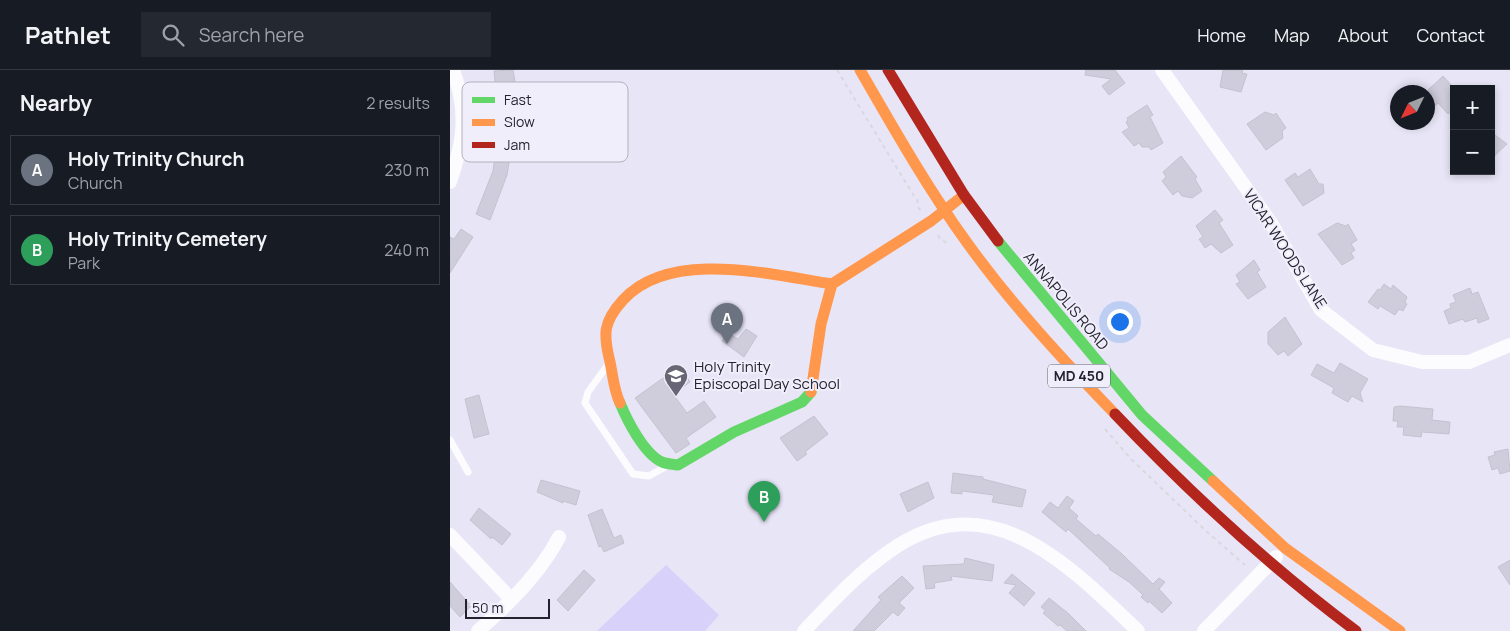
<!DOCTYPE html>
<html lang="en">
<head>
<meta charset="utf-8">
<style>
	:root { --surface:#171b24; --page:#242831; --text:#f1f3f6; --muted:#9ea1a6; --line:#363941; --accent:#0f766e }
	body { margin:0; font-family:Manrope,sans-serif; background:var(--page); color:var(--text) }
	.controls { position:absolute; right:15px; top:15px; display:grid; overflow:hidden; border-radius:0px; box-shadow:0 2px 8px #0003 }
	.controls button { width:45px; height:45px; display:grid; place-items:center; padding:0; border:0; border-bottom:1px solid var(--line); background:var(--surface); color:var(--text); font:25px sans-serif }
	.compass { position:absolute; left:940px; top:15px; width:45px; height:45px; border-radius:50%; background:var(--surface); box-shadow:0 2px 8px #0003; rotate:227deg }
	.scale { position:absolute; left:15px; bottom:12px; width:85px; box-sizing:border-box; padding-left:5px; border:2px solid #23222d; border-top:0; font-size:14px; line-height:18px; white-space:nowrap; color:#23222d; -webkit-text-stroke:4px #f0eefb; paint-order:stroke }
	.you { position:absolute; left:669px; top:251px; width:18px; height:18px; margin:-12px; border:4px solid #fff; border-radius:50%; background:#1a73e8; box-shadow:0 0 0 8px #1a73e833 }
	.badge { display:grid; place-items:center; width:32px; height:32px; border-radius:50%; background:var(--accent); color:#fff; font-size:16px; font-weight:700 }
	.pin { position:absolute; translate:-50% -41px; filter:drop-shadow(0 1px 2px #0008) }
	.pin::after { content:''; position:absolute; top:26px; width:18px; height:15px; background:inherit; clip-path:polygon(0 0,100% 0,50% 100%) }
	.list { margin:0; padding:0; list-style:none }
	h2 { display:flex; justify-content:space-between; align-items:center; height:65px; margin:0; padding:0 20px; font-size:21px }
	h2 small { font-size:16px; font-weight:400; color:var(--muted) }
	.list li { display:grid; grid-template-columns:32px 1fr auto; gap:15px; align-items:center; box-sizing:border-box; height:70px; margin:0 10px 10px; padding:0 10px; border:1px solid var(--line); border-radius:0px }
	.list b { display:block; font-size:19px; white-space:nowrap }
	.list p { margin:0; font-size:16px; white-space:nowrap; color:var(--muted) }
	.list em { font-size:16px; font-style:normal; color:var(--muted) }
	.icon { flex:none; width:28px; height:28px; fill:none; stroke:currentColor; stroke-width:2; stroke-linecap:round; stroke-linejoin:round }
	.map { position:relative; flex:none; width:1060px; height:561px; overflow:hidden }
	header { display:flex; align-items:center; gap:30px; box-sizing:border-box; height:70px; padding:0 25px; background:var(--surface); border-bottom:1px solid var(--line) }
	header strong { font-size:24px }
	nav { display:flex; gap:28px; margin-inline-start:auto; font-size:18px }
	.search { width:350px; height:45px; background:var(--page); display:flex; align-items:center; gap:12px; box-sizing:border-box; padding:0 18px; border-radius:0px; color:var(--muted); font-size:19px }
	main { display:flex }
	aside { flex:1; background:var(--surface) }
	.map>svg:first-child { display:block }
</style>
</head>
<body>
<header>
<strong>Pathlet</strong>
<div class="search"><svg class="icon" aria-label="search" viewBox="0 0 24 24"><circle cx="10" cy="10" r="6"/><path d="M15 15l6 6"/></svg>Search here</div>
<nav><a>Home</a><a>Map</a><a>About</a><a>Contact</a></nav>
</header>
<main>
<aside>
<h2>Nearby<small>2 results</small></h2>
<ul class="list">
<li><span class="badge" style="background:#6b7280">A</span><div><b>Holy Trinity Church</b><p>Church</p></div><em>230 m</em></li>
<li><span class="badge" style="background:#2e9e5b">B</span><div><b>Holy Trinity Cemetery</b><p>Park</p></div><em>240 m</em></li>
</ul>
</aside>
<div class="map">
<svg width="1060" height="561" viewBox="0 0 1060 561">
	<rect width="100%" height="100%" fill="#e8e5f7"/>
	<path fill="#d8d2fa" d="M216,495L269,545L255,561H147Z"/>
	<path fill="#cfcddc" stroke="#c5c2d0" d="M63,0L70,40L48,43L44,1Z
		M636,0H665L675,13L659,25L652,16L661,9L635,5Z
		M773,0H793L792,3L797,4L791,22L770,17Z
		M993,6L1004,18V38L998,44L988,33L984,37L978,30L982,25L978,20Z
		M697,35L703,45L700,47L713,73L701,80L699,77H692L689,73L684,76L672,62L679,58L676,52L678,50L677,48Z
		M815,42L824,45L826,43L836,58L832,61L833,68L816,80L797,54Z
		M49,55L63,57V69L57,105L40,150L26,144L43,101Z
		M1041,62L1057,74L1041,89Z
		M731,86L747,107L745,109L752,121L742,128L732,126L728,121L723,125L712,111L716,107L713,102Z
		M860,99L869,114H873L874,123L853,136L835,110L845,103L848,107Z
		M765,140L773,150L769,153L783,175L771,183L761,174L755,178L749,169L753,167L746,156Z
		M887,153L896,156L898,154L907,170L901,174L905,180L901,183L904,188L892,195L868,164Z
		M11,159L23,167L0,203V167L4,169Z
		M804,190L810,200L807,202L816,217L798,229L786,214L790,212L786,205Z
		M934,214L941,219L943,215L957,227L955,232L957,234L953,241L949,239L945,245L930,236L928,239L918,232L928,219L930,220Z
		M1020,218L1022,224L1028,222L1039,249L1028,253L1027,248L1015,252L1013,249L999,254L994,241L1001,238L1000,234L1006,232L1003,225Z
		M835,247L852,274L838,286L834,281L828,285L818,274V262Z
		M296,259L307,266L294,287L272,271L278,263L288,269Z
		M890,293L918,309L910,323L913,332L902,326L898,332L882,323L884,318L861,305L867,294L884,303Z
		M230,296L240,312L223,324L237,343L254,331L266,347L236,368L240,374L226,383L185,328Z
		M29,325L39,364L24,368L15,329Z
		M950,336L983,339L982,350L1000,352L999,364L972,362L971,367L953,365L954,357H947L948,351H943L944,337Z
		M364,346L378,364L355,382L357,384L347,391L330,368Z
		M1058,379L1060,401L1050,404L1048,398L1042,400L1038,387L1045,385L1044,382Z
		M503,403L533,407V409L576,420L572,437L542,432L544,425L512,421V424L501,423Z
		M91,410L130,421L126,435L113,431V433L87,422Z
		M478,412L484,428L458,442L450,424Z
		M617,426L624,431L619,438L628,446L626,449L646,466L648,464L672,484L703,514L709,508L715,512L709,519L722,533L712,543L699,531L698,533L691,527L693,525L679,512L659,499L660,498L618,459L616,462L592,442L600,432L608,438Z
		M29,438L61,464L52,475L42,467L41,469L20,450Z
		M152,439L164,468L171,465L174,473L154,482L151,476L149,477L138,445Z
		M515,488L544,495L542,511L501,506L502,510L484,513L485,518L476,519L473,496L514,494Z
		M1060,490V515L1048,497Z
		M134,500L145,510L118,541L107,530Z
		M562,504L585,523L574,536L559,523L566,515L554,513Z
		M452,506L464,518L449,533L455,538L448,546L443,542L424,561H403L431,530L428,527Z
		M0,512L21,536L10,547L0,536Z
		M599,528L619,544L636,561H617L610,555L608,556L593,543L596,541L591,537Z"/>
	<g fill="none" stroke-linecap="round" stroke-linejoin="round">
		<path stroke="#dad8de" stroke-width="2" stroke-dasharray="4 4" stroke-linecap="butt" d="M387,0L464,126
			M467,129L469,139L472,140
			M488,165L490,169L497,173
			M655,359L680,388L756,461L795,495"/>
		<path stroke="#fcfbfe" stroke-width="7" d="M157,296L138,322L135,333L183,404L199,406L215,397
			M0,370L18,402"/>
		<path stroke="#fcfbfe" stroke-width="14" d="M712,0L821,153L871,240L923,280L972,292H1019L1060,275
			M0,112C14,71 18,41 3,0
			M0,465L60,528
			M28,561C58,535 91,502 109,467
			M354,561C380,534 406,505 437,483C537,409 618,494 688,561
			M754,561L826,487"/>
		<path stroke="#63d668" stroke-width="11" d="M548,171L692,345L763,411
			M170,333C177,350 194,384 212,392C216,394 223,394 228,395L284,362L352,332L361,322"/>
		<path stroke="#ff974d" stroke-width="11" d="M410,0C444,59 478,119 518,174C562,235 613,290 665,344
			M361,322L371,254L382,214L481,151L514,125
			M170,333C164,321 163,306 160,292C153,264 153,252 173,230C220,178 322,205 382,214
			M763,411L835,478L950,561"/>
		<path stroke="#b3261e" stroke-width="11" d="M438,0L514,125L548,171
			M665,344C740,423 819,496 906,561"/>
	</g>
	<defs>
		<g id="school-pin" transform="scale(1.25)"><path d="M0 17L-7.5 6A9.5 9.5 0 1 1 7.5 6Z" fill="#686674" stroke="#f0eefb"/><path d="M0-5L7-2L0 1L-7-2ZM-4 1L0 2.5L4 1V4Q0 6-4 4Z" fill="#fff"/></g>
	</defs>
	<g fill-rule="evenodd">
		<use href="#school-pin" x="226" y="306"/>
	</g>
	<g text-anchor="middle" stroke-width="4" stroke-linejoin="round" paint-order="stroke">
		<rect fill="#f0eefb" stroke="#605f6b" stroke-width="1" x="598" y="294.5" width="62" height="23" rx="4"/>
		<g font-size="14" font-weight="bold" fill="#23222d">
			<text x="629" y="311">MD 450</text>
		</g>
		<g font-size="15" fill="#23222d" stroke="#f0eefb">
			<text transform="translate(835 179) rotate(57)" y="5">VICAR WOODS LANE</text>
			<text transform="translate(616 231) rotate(50)" y="5">ANNAPOLIS ROAD</text>
		</g>
		<g font-size="15" fill="#23222d" stroke="#f0eefb" text-anchor="start">
			<text x="244" y="302">Holy Trinity<tspan x="244" dy="17">Episcopal Day School</tspan></text>
		</g>
	</g>
	<rect x="12" y="12" width="166" height="80" rx="8" fill="#f0eefb" stroke="#b2b1bd" stroke-width="1"/>
	<rect x="22" y="27" width="23" height="6" fill="#63d668"/>
	<rect x="22" y="49" width="23" height="7" fill="#ff974d"/>
	<rect x="22" y="72" width="23" height="6" fill="#b3261e"/>
	<g font-size="14" fill="#23222d">
		<text x="54" y="35">Fast</text>
		<text x="54" y="57">Slow</text>
		<text x="54" y="80">Jam</text>
	</g>
</svg>
<div class="controls">
<button>+</button>
<button>−</button>
</div>
<svg class="compass" viewBox="-18 -18 36 36"><path d="M0-13l5 13h-10z" fill="#e53935"/><path d="M0 13l5-13h-10z" fill="#9ea1a6"/></svg>
<div class="scale">50 m</div>
<div class="you"></div>
<div class="pin badge" style="left:277px;top:274px;background:#6b7280">A</div>
<div class="pin badge" style="left:314px;top:452px;background:#2e9e5b">B</div>
</div>
</main>
</body>
</html>
